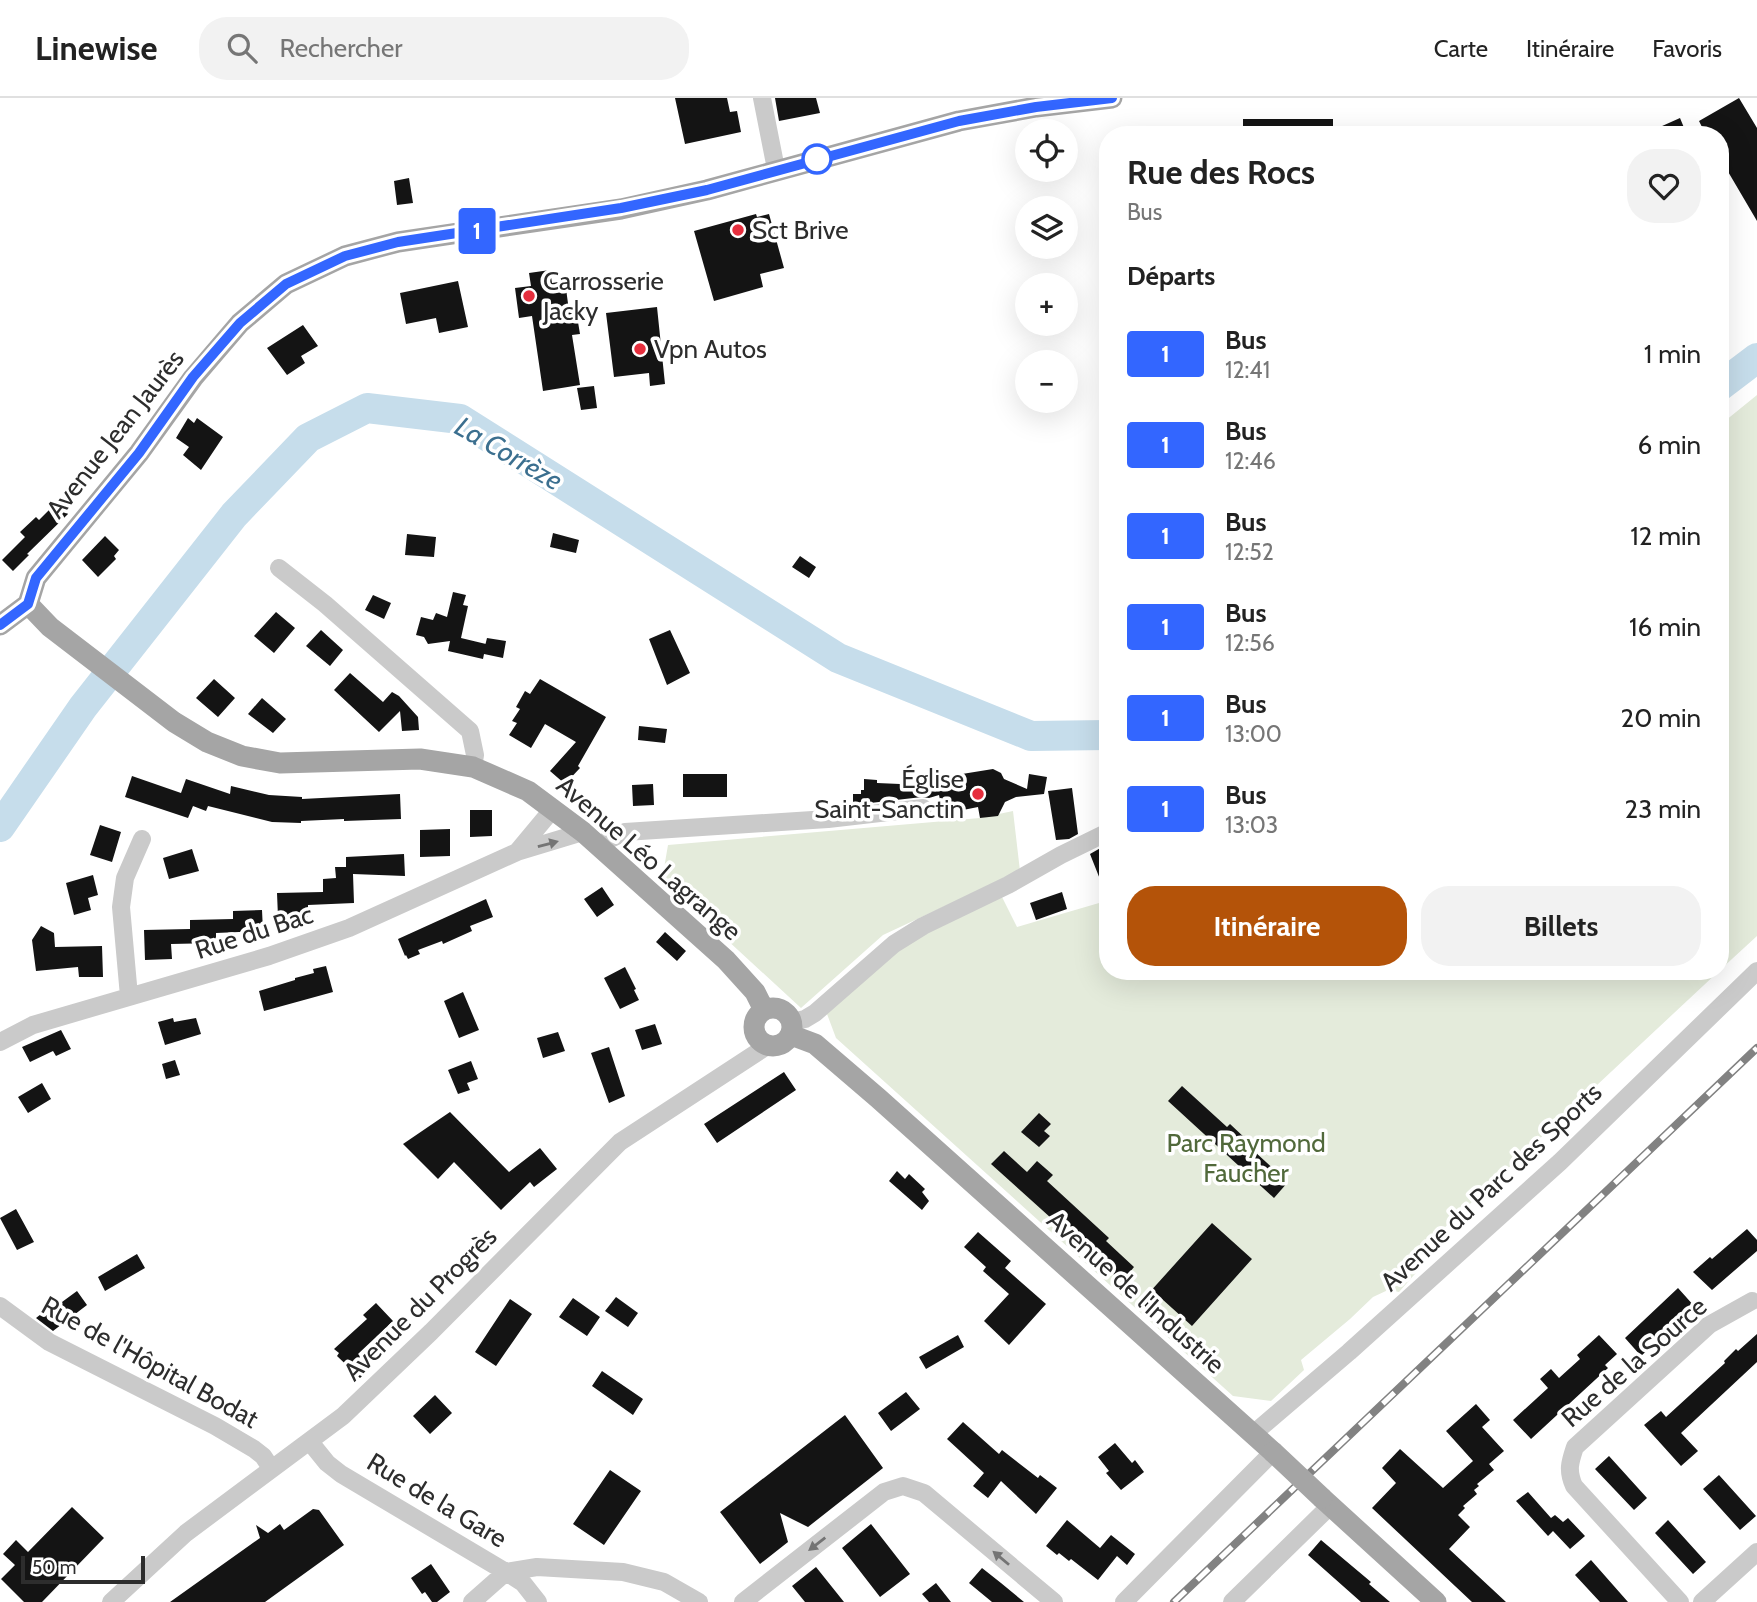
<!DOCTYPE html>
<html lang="fr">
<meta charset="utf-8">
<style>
body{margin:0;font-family:Cabin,sans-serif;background:#f2f2f2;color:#222;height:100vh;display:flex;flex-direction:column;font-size:26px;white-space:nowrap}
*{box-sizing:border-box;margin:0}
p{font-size:23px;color:#767676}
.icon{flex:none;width:38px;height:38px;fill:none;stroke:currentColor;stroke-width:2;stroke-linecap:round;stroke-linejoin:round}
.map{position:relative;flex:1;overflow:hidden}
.panel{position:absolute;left:1099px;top:28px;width:630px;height:854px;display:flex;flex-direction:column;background:#fff;border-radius:28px;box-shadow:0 7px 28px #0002}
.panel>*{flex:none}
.badge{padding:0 14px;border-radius:5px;font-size:24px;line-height:46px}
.controls{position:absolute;left:1015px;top:21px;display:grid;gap:14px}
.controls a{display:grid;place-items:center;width:63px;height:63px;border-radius:50%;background:#fff;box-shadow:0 7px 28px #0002;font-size:35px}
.scale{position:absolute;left:21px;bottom:18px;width:124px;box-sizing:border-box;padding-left:7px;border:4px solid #2d2d2d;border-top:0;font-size:19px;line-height:24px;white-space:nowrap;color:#2d2d2d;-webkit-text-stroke:5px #fff;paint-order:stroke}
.map>.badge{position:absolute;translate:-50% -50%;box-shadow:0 0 0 4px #fff}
h2{padding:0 28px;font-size:26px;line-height:63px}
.round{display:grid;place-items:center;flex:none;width:74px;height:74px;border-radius:28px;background:#f2f2f2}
.overview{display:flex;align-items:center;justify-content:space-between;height:119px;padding:0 28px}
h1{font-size:33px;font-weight:800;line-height:52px}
.action{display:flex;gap:14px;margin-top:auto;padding:14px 28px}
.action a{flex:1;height:80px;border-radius:28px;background:#b45309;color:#fff;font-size:28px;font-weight:800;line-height:80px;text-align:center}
.action a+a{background:#f2f2f2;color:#222}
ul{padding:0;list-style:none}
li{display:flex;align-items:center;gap:21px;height:91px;padding:0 28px}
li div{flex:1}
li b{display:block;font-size:26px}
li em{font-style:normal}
li .badge{min-width:77px;font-weight:700;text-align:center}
header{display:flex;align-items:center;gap:42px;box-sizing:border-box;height:98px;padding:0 35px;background:#fff;border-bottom:2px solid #e0e0e0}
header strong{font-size:33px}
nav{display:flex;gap:38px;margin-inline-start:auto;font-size:24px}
.search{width:490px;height:63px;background:#f2f2f2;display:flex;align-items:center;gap:18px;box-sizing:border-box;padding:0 24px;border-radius:28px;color:#767676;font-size:26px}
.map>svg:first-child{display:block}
.green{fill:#e4ebdb}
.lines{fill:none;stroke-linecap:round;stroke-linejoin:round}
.river{stroke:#c6ddeb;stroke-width:30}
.building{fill:#141414}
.minor{stroke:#cacaca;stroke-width:18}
.major{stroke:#a5a5a5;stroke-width:21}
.rail-casing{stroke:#828282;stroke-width:8}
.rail{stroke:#fff;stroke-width:5;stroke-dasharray:16;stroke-linecap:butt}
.major-bridge{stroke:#a5a5a5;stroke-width:21}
.oneway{fill:#747474}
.line-casing{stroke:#fff;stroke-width:16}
.line{stroke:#36f;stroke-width:10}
.stop-dot{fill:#fff;stroke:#36f;stroke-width:3.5}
.poi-dot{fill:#e62e3d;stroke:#fff;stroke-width:2.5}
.labels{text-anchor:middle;stroke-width:7;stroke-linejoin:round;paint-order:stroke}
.poi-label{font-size:26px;fill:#2d2d2d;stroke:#fff;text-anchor:start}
.street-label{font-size:26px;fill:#2d2d2d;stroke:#fff}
.park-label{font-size:26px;fill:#51693b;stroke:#fff}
.water-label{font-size:28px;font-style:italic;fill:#3b6f8f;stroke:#fff}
</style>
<header>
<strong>Linewise</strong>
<div class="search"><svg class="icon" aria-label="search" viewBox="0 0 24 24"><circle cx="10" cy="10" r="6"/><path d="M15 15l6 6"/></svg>Rechercher</div>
<nav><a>Carte</a><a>Itinéraire</a><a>Favoris</a></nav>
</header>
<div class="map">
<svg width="1757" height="1504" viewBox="0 0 1757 1504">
<rect width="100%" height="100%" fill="#fff"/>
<!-- green -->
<path class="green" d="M1757,297V838L1720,872V327Z
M1013,713L1020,773L883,837L801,910L662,782L668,747L980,720Z
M998,791L1017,829L1099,805L1108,831V873H1719L1413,1159L1422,1168L1399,1194L1388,1192L1373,1199L1350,1221L1301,1262L1304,1272L1271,1303L1233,1298L836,940L824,908L894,846Z"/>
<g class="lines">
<!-- river -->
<path class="river" d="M1720,288L1757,260
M0,729L83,609L234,417L308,340L367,310L460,321L838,560L1031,638L1108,637"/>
</g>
<!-- building -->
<path class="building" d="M675,0H727L730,14L737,13L741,34L685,46Z
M775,0H816L820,15L779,23Z
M1739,0L1757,30V123L1720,60V37H1706L1699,23Z
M1680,20L1687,37H1642Z
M1243,21H1333V37H1243Z
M409,80L413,105L397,107L394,83Z
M756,116L757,119L769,116L784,170L760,176L763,189L714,203L694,133Z
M550,172L552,185L565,183L569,213L576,212L580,236L572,237L580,287L543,293L532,218L519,220L515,190L531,188L529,175Z
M458,183L468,229L439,235L436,220L406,226L400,195Z
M657,209L665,286L650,288L649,275L614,279L606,215Z
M303,227L318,248L301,258L305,265L287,277L267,250Z
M594,288L597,310L581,312L577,290Z
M188,320L194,325L197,320L223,339L201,372L183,357L189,349L176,340Z
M57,404L68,416L27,456L29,457L13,473L2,462L25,439L20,434L36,419L39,422Z
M553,435L579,442L576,455L550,449Z
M407,436L436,439L434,459L405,457Z
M105,438L119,452L114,458L116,461L98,479L82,462Z
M800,458L816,469L809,480L792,469Z
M453,494L466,497L463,507L468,508L461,540L486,546L485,548L487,540L506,543L503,560L484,556L483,561L448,553L450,543L428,546L424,539L416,537L421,519L433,522L436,515L447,519Z
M373,497L391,505L384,521L365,512Z
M276,514L295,530L274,555L254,538Z
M321,532L343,552L330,568L306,548Z
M670,532L690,575L667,587L649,541Z
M350,575L383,604L392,594L399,598L418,619L419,632L402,633L400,613L379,634L334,592Z
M214,581L235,600L218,619L196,600Z
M540,581L606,619L578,668L580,670L565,686L550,673L576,644L545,626L531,650L509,637L517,625L512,623L520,611L516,609L525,593L530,596Z
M262,600L286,621L273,635L248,616Z
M639,628L667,631L665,645L638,642Z
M993,671L1001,675L1004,681L1027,691L1029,676L1047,679L1044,696L1016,699L1005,704L998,718L980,720L978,709L943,716L939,697L929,700L922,699L853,707V696H861V692H864V681L877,682V685L900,686Z
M683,676H727V699H683Z
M132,678L181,695L186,681L230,696L231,688L269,697L302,699V701L400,696L401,721L344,723V721L301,723V725L272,724L208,708L206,713L193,708L188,720L125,699Z
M653,686L654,707L633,708L632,687Z
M1072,690L1078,736L1069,741L1056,742L1048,693Z
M470,712H492V738L470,739Z
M100,727L121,734L112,764L90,757Z
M450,731V758L420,759V732Z
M1104,748L1108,757L1107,799L1090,756Z
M192,751L199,773L169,781L163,760Z
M404,756L405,778L353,776L354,805L308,807V819H278L277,795L323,794V781L336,780L335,769H346V759Z
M93,777L98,797L88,800L91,812L74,817L66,785Z
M602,789L614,807L597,819L584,801Z
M1062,794L1067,811L1036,822L1030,805Z
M486,801L493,819L470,828L472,833L443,846L442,843L418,852L420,856L408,861L406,857L405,858L398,841Z
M262,812L263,833L216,835V845L171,846L172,861L145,862L144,832L190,831V822L233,821V813Z
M41,828L54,835L55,849L102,848L103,879H79L78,869L36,873L32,842Z
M665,834L686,853L677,863L656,844Z
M326,868L333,894L264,913L259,893L295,882V880L314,875L313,871Z
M625,869L636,891L634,892L639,902L620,911L604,880Z
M463,894L479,932L459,940L444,903Z
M173,920L174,924L196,920L201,936L165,947L158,924Z
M655,926L662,946L642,952L635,932Z
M61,932L71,951L56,958L53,953L30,964L22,949Z
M558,934L565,953L543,960L537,940Z
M609,949L625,998L609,1005L591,955Z
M175,962L180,977L166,981L162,966Z
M471,963L478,981L467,985L470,992L458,996L448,972Z
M784,974L796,992L717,1045L704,1026Z
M42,985L51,1001L28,1015L18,999Z
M1182,988L1227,1029L1230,1026L1246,1041L1243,1043L1288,1084L1274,1100L1168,1003Z
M450,1014L509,1074L540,1050L557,1071L534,1089L530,1084L501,1112L454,1064L438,1081L403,1046Z
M1039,1015L1051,1026L1044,1033L1050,1038L1039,1049L1021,1034Z
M1004,1053L1027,1074L1037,1063L1053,1077L1047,1083L1109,1140L1106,1143L1134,1169L1122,1184L991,1066Z
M897,1073L905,1081L909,1076L925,1091L922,1094L929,1103L922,1112L889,1083Z
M16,1111L34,1144L17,1152L0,1120Z
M1212,1125L1252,1161L1192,1228L1162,1201L1149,1215L1139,1206Z
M1747,1131L1757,1142V1153L1712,1192L1693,1174L1710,1159L1712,1161Z
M978,1134L1011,1163L1005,1170L1046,1206L1009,1247L984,1223L1009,1196L983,1173L986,1169L964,1149Z
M137,1156L145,1170L105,1193L98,1179Z
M1678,1190L1695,1209L1641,1258L1625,1240Z
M77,1193L87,1207L53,1233L36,1220L60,1201L62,1204Z
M616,1199L638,1215L628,1229L605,1213Z
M573,1200L600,1219L587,1238L559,1219Z
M510,1201L532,1216L496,1268L475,1254Z
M376,1205L393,1223L358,1256L371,1269L360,1280L337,1258L339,1255L334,1251L367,1221L363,1217Z
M1757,1236V1264L1681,1335L1698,1353L1681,1368L1644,1327L1661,1313L1666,1319L1725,1265L1724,1263L1736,1251L1738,1253Z
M958,1237L964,1249L926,1271L919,1259Z
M1599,1237L1617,1256L1605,1267L1608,1270L1531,1341L1513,1322L1548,1290L1540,1281L1551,1271L1559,1280L1580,1261L1577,1257Z
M602,1273L643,1301L633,1317L592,1288Z
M906,1294L920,1311L891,1333L878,1315Z
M435,1297L452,1315L430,1336L413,1318Z
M1476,1306L1490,1322L1482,1329L1504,1353L1489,1366L1494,1372L1477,1386L1479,1388L1474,1392L1477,1396L1463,1408L1465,1410L1458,1417L1470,1429L1449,1451L1506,1504H1472L1372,1410L1396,1385L1382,1370L1400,1351L1443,1390L1473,1363L1446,1333Z
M845,1317L883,1370L808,1429L780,1415L788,1444L760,1466L720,1414Z
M963,1324L999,1356L1002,1352L1038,1380L1040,1377L1057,1390L1036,1416L1001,1383L988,1400L973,1388L984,1375L947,1341Z
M1115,1345L1132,1365L1135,1362L1144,1374L1121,1392L1106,1375L1109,1373L1098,1359Z
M1609,1358L1647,1400L1634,1412L1595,1371Z
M610,1372L641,1393L604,1447L573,1426Z
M1719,1377L1756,1418L1740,1432L1703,1391Z
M1528,1394L1551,1420L1555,1417L1563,1424L1568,1420L1585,1438L1570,1451L1553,1433L1548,1438L1516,1403Z
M72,1409L104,1440L42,1504H24L1,1481L15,1467L3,1456L16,1442L28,1454Z
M313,1411L319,1412L344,1447L265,1504H170L260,1440L256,1427L268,1435L280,1426L284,1432Z
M1067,1422L1100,1450L1111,1437L1135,1456L1127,1467L1117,1458L1098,1482L1071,1461L1069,1463L1059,1455L1057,1457L1046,1448Z
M1668,1422L1706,1464L1693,1476L1655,1435Z
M871,1426L910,1476L880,1499L842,1450Z
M1321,1442L1371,1484L1369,1486L1390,1504H1361L1308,1457Z
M1591,1462L1628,1504H1600L1575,1477Z
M431,1466L450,1494L437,1504H432L425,1494L422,1496L411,1480Z
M816,1469L844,1504H805L792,1488Z
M982,1470L1001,1485L1024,1504H992L969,1485Z
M936,1485L951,1504H929L922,1496Z"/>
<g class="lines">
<!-- minor -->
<path class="minor" d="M762,0L776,71
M279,470L325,506L470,633L475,657L473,669
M552,712L517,754L583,734
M598,747L625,734L828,721L923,710
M129,898L121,809L125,780L142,741
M792,924L805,921L815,915L894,846L923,828L1008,787L1061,757L1108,734
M0,944L33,927L269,858L349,830L517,754
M0,1208L49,1244L215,1328L254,1351L263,1358L271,1370
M1253,1336L1349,1254L1560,1064L1757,873
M310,1344L327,1365L341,1376L506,1474L523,1485L538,1504
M111,1504L186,1435L343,1318L431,1234L620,1044L767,948
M472,1504L506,1474L537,1469L623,1474L664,1484L699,1504
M743,1504L884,1394L903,1388L924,1395L1054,1504
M1124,1504L1273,1354
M1232,1504L1330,1408
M1680,1504L1574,1388C1567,1372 1570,1364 1575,1349L1709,1227L1752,1203
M1702,1504L1757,1454"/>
<!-- major -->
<path class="major" d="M28,506L50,529L174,624L207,644L242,658L280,665L420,661L473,669L528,693L583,734L726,862L755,894L764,912
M0,527L28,506L36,480L139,355L193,280L240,225L286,186L345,158L398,144L621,111L707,92L959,23L1036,9L1112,0
M754 929a19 19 0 1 1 38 0a19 19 0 1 1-38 0Z
M791,937L815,946L878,1000L1273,1354
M1322,1400L1436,1504"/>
<defs>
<path id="rail" d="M1174,1504L1757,950"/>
</defs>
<!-- rail casing -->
<use href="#rail" class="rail-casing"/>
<!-- rail -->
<use href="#rail" class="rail"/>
<!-- major-bridge -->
<path class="major-bridge" d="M1273,1354L1322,1400"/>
</g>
<!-- one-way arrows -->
<defs><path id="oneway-solid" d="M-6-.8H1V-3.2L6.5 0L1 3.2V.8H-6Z" transform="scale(1.75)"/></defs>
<g class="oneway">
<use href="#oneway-solid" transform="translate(548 746) rotate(-15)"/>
<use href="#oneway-solid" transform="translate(817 1446) rotate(142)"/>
<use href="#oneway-solid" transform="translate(1001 1460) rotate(-140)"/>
</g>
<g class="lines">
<defs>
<path id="line" d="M0,527L28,506L36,480L139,355L193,279L240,225L286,186L345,158L398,144L621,110L707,92L959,23L1036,9L1112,0"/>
</defs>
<!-- line casing -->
<use href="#line" class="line-casing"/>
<!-- line -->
<use href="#line" class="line"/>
</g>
<!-- markers -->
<circle class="stop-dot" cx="817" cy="61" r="14"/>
<g class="poi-dot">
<circle cx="738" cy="132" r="7"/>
<circle cx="529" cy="198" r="7"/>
<circle cx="640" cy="251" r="7"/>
<circle cx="978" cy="696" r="7"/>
</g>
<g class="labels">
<!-- poi labels -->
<g class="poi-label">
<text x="752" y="141">Sct Brive</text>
<text x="543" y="192">Carrosserie<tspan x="543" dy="30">Jacky</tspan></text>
<text x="654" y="260">Vpn Autos</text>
<text x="964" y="690" text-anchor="end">Église<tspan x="964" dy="30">Saint-Sanctin</tspan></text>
</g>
<!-- street labels -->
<g class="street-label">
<text transform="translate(115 336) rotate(-52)" y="9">Avenue Jean Jaurès</text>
<text transform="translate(649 760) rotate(41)" y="9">Avenue Léo Lagrange</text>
<text transform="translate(254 834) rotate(-18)" y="9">Rue du Bac</text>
<text transform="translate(1491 1089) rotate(-43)" y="9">Avenue du Parc des Sports</text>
<text transform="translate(1136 1194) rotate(42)" y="9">Avenue de l'Industrie</text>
<text transform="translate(420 1206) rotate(-45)" y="9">Avenue du Progrès</text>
<text transform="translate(150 1264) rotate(29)" y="9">Rue de l'Hôpital Bodat</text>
<text transform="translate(1634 1264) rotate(-41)" y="9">Rue de la Source</text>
<text transform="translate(437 1402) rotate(31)" y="9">Rue de la Gare</text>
</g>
<!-- park labels -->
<g class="park-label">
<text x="1246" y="1054">Parc Raymond<tspan x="1246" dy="30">Faucher</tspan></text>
</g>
<!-- water labels -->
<g class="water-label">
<text transform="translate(509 355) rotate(30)" y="10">La Corrèze</text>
</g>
</g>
</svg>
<div class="controls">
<a><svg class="icon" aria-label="locate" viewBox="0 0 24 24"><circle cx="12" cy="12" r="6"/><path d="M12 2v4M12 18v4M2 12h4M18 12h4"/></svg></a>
<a><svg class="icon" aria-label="layers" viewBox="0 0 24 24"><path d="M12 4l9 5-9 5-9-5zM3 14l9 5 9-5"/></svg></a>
<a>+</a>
<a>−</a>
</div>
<div class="scale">50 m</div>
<b class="badge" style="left:477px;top:133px;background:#36f;color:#fff">1</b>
<section class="panel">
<div class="overview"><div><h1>Rue des Rocs</h1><p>Bus</p></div><a class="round"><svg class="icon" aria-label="heart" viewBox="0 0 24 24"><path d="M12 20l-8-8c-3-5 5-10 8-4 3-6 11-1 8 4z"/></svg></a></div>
<h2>Départs</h2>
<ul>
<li><span class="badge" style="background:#36f;color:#fff">1</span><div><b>Bus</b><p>12:41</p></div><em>1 min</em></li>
<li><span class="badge" style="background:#36f;color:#fff">1</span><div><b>Bus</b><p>12:46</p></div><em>6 min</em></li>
<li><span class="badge" style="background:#36f;color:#fff">1</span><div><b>Bus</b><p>12:52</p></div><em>12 min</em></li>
<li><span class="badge" style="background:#36f;color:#fff">1</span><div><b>Bus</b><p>12:56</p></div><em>16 min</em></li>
<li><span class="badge" style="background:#36f;color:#fff">1</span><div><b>Bus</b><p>13:00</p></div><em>20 min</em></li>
<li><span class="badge" style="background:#36f;color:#fff">1</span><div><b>Bus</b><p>13:03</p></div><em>23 min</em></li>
</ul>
<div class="action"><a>Itinéraire</a><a>Billets</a></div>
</section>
</div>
